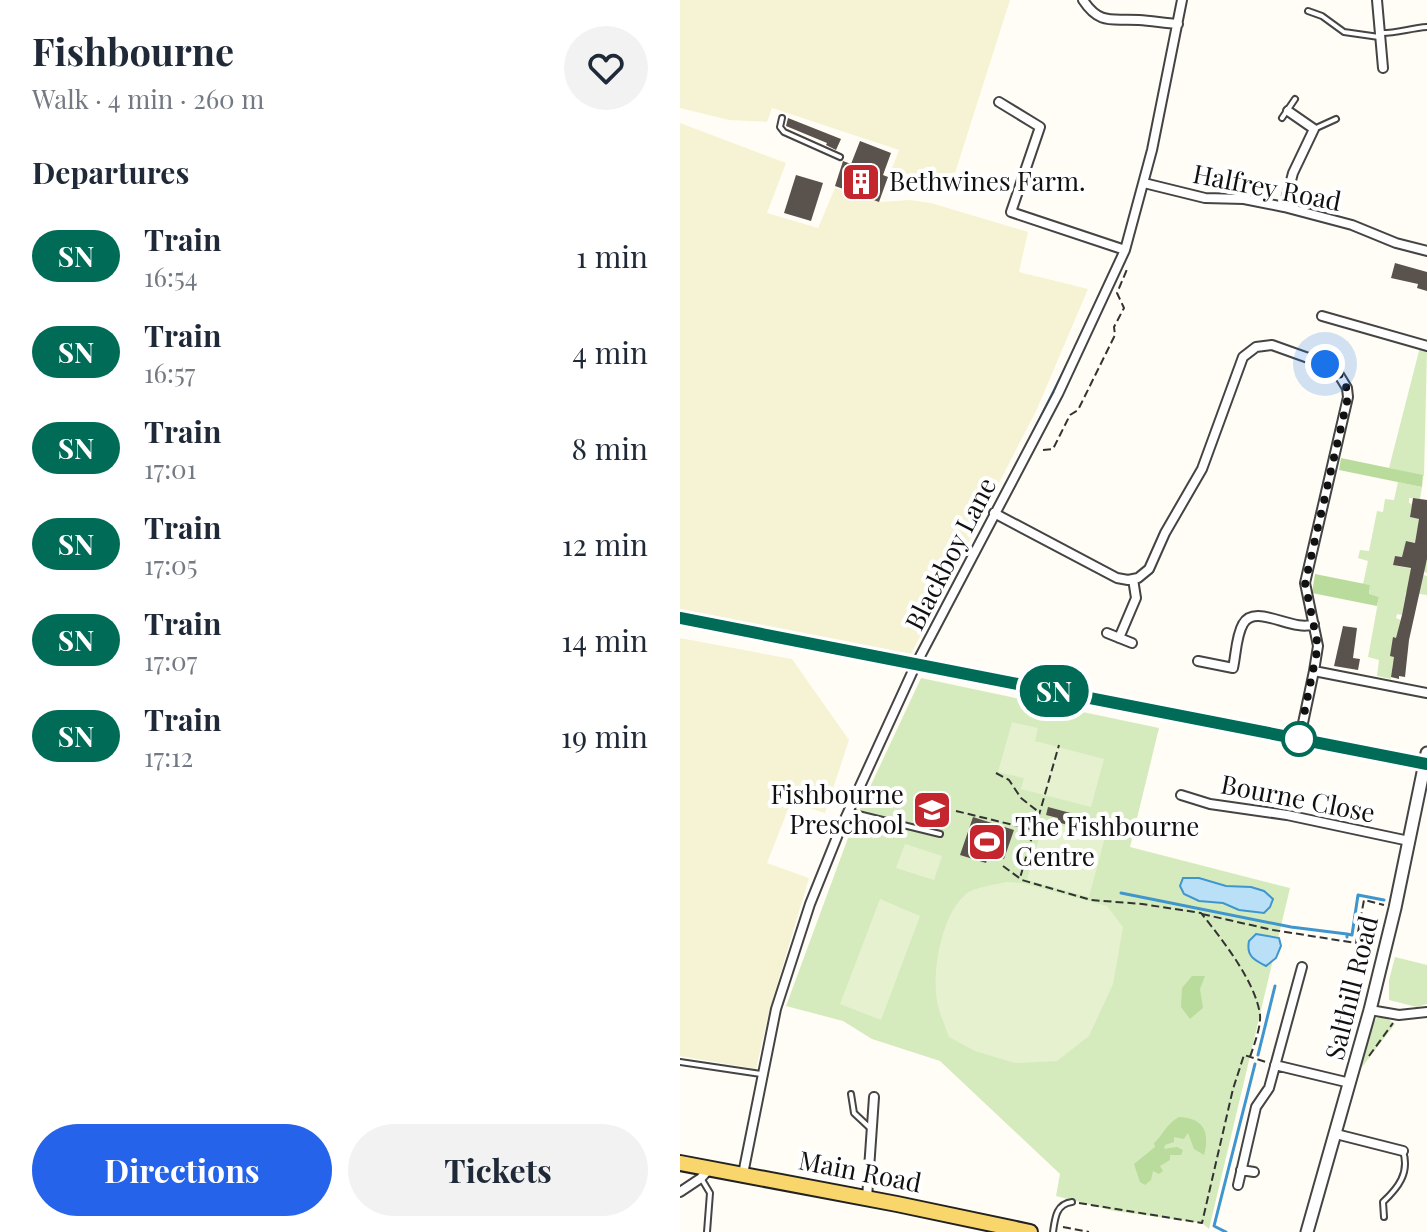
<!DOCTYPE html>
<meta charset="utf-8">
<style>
body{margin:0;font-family:"Playfair Display",serif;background:#f2f2f3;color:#1f2937;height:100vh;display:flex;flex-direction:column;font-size:30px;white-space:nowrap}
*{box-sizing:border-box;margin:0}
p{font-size:26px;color:#747a83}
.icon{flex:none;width:44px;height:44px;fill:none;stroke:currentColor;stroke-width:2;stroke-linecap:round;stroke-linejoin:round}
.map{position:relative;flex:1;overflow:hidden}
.sheet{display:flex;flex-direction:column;background:#fff;width:680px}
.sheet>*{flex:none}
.badge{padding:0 16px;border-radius:26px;font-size:28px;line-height:52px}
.you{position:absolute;width:40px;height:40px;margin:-20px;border:6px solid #fff;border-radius:50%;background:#1a73e8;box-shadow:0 0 0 12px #1a73e833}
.map>.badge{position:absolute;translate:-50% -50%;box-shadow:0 0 0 4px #fff}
h2{padding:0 32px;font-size:30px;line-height:72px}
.round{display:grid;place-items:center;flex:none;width:84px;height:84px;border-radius:42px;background:#f2f2f3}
.head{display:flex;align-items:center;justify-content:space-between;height:136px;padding:0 32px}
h1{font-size:38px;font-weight:700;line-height:60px}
.button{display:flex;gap:16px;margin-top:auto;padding:16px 32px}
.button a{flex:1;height:92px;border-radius:48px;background:#2563eb;color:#fff;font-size:32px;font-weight:700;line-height:92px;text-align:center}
.button a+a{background:#f2f2f3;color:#1f2937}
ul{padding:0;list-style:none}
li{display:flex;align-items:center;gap:24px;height:96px;padding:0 32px}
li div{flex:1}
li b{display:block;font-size:30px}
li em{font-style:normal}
li .badge{min-width:88px;font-weight:700;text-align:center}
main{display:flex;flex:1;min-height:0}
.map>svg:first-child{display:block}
.farmland{fill:#f6f3d4}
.green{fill:#d5ebbd}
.forest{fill:#b9dc9c}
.pitch{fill:#e6f2cf}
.water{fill:#b9e0f7;stroke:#3f96cf;stroke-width:2}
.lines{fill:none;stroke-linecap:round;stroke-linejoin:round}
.stream{stroke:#3f96cf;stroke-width:3}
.building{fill:#5a524d}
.service-casing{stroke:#444;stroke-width:8}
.minor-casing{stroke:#444;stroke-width:12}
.tertiary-casing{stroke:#444;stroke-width:15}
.primary-casing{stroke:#222;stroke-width:18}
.path{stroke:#333;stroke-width:2;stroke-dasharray:8 4;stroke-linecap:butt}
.service{stroke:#fff;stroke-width:4}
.minor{stroke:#fff;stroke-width:8}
.tertiary{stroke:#fff;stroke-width:11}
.primary{stroke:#f9d66b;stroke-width:14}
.rail-casing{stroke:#c4262e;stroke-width:6}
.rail{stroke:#fff;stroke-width:3;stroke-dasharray:9;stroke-linecap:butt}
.line-casing{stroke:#fff;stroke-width:18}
.line{stroke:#006b56;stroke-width:12}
.walk{stroke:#111;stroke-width:8;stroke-dasharray:0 14.4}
.stop-dot{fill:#fff;stroke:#006b56;stroke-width:4}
.labels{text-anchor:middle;stroke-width:8;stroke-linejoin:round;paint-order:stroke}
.poi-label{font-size:26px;fill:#111;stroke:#fff;text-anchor:start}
.street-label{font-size:26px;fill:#111;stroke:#fff}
</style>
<main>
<section class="sheet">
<div class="head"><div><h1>Fishbourne</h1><p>Walk · 4 min · 260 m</p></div><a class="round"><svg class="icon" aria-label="heart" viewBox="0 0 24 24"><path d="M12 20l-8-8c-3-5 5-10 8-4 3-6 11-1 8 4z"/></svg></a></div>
<h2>Departures</h2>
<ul>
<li><span class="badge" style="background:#006b56;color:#fff">SN</span><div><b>Train</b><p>16:54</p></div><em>1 min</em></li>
<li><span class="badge" style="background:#006b56;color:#fff">SN</span><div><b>Train</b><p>16:57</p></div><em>4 min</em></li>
<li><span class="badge" style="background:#006b56;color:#fff">SN</span><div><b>Train</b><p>17:01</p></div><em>8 min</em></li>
<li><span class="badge" style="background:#006b56;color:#fff">SN</span><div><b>Train</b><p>17:05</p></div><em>12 min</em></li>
<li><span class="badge" style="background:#006b56;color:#fff">SN</span><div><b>Train</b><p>17:07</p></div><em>14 min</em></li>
<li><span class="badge" style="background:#006b56;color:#fff">SN</span><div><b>Train</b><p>17:12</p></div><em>19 min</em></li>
</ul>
<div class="button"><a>Directions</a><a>Tickets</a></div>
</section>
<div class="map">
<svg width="747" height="1232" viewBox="0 0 747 1232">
<rect width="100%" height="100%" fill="#fffdf5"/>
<!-- farmland -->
<path class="farmland" d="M0,0H330L269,192L212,168L219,150L92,108L87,122L49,120L0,108Z
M0,123L106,163L87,213L138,228L155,188L200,202L230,200L251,203L348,232L339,272L408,289L357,409L231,654L0,609Z
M0,638L112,659L169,740L145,813L111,802L87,863L129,878L89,1012L76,1069L0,1056Z"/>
<!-- green -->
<path class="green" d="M740,347L747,349L744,476L709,468Z
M718,482L742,487L740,499L729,498V503L732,504L730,517L747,521V545L726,541L724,557L715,556L713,565L743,571L747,560V573L744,572L743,575L747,576V595L726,592L722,615L717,614L716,618L721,620L717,638H714L718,658L713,663L711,679L697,676L699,660L688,657L699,597L689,595L690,585L683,584L688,561L678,558L680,550L689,551L697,511L703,512L705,499L714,500Z
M241,678L479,728L450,847L610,888L529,1229L522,1223L434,1211L376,1196L380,1174L260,1061L192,1039L163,1021L106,1006L175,819Z
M715,957L747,965V1004L737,1007L709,1000V980Z
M705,1017L715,1024L679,1071L692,1024L697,1018Z"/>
<!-- forest -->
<path class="forest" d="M661,458L743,475L742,487L659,470Z
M635,574L690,585L689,594L699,597L697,606L632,593Z
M512,976H525L520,989L523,1008L510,1019L501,1007L502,988Z
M499,1117C524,1118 530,1132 524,1155L514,1149L508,1133L504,1139L494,1137V1142L485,1145L484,1149L497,1147L503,1150L501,1155H490V1160L480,1166L483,1171L479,1174L473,1171L471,1180L465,1185L460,1182L454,1164L475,1147L474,1143C483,1135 486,1124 499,1117Z"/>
<!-- pitch -->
<path class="pitch" d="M332,722L358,728L355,741L424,759L411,807L341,789L344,778L318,772Z
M364,821L425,837L409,897L347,880Z
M225,844L262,856L254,880L216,868Z
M326,882L342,883L427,906L443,927L433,984L409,1036L377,1061L335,1063L295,1051L269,1037C265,1025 259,1013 257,1001C252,972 261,916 285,895C293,887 315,885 326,882Z
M200,899L240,916L201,1020L160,1004Z"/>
<!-- water -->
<path class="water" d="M503,878H519L546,886L571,887L584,891L593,899L590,907L584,913L559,910L543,903L519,901L504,894L500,886Z
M576,934L599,938L601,946L596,958L586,966C574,960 566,956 569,941Z"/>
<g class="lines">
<!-- stream -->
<path class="stream" d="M342,455L389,361
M441,893L611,927L667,934V937
M667,934L672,935L678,895L704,900
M578,1055L595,986
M546,1232L534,1226L575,1064"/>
</g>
<!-- building -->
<path class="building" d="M108,118L161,139L156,150L146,145L147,143L106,126Z
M180,141L211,153L203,175L208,177L199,202L155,186L163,161L171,164Z
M116,175L143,183L131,221L104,213Z
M715,263L747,272V291L737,288L738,284L711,278Z
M733,498L747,500V559L729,640L725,677L719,676V679L711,677L714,657L710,656L713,637L716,638L722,615L731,568L713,565L715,556L722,557L726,541L735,543L739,519L730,517Z
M663,626L677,628L673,658L680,659L678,670L654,666Z
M249,798L260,800L255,822L245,820Z
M368,807L398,815L395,827L377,822L378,818L366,815Z
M293,817L334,830L324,859L309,854L306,863L280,855Z"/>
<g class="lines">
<defs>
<path id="service" d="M628,11L642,16L664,32L699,37
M699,33C715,34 730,28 747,27
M102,118L100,127L104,132L160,157
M602,118L615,99
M634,129L656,119
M170,812L260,834
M0,1062L81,1074
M171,1094L174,1113L190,1128
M21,1178L30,1193L27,1232
M704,1217L703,1202C718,1188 730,1173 723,1151
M373,1232C375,1218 376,1204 392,1202"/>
<path id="minor" d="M403,0C420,26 433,18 459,20C472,21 485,23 498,24
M697,0L703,68
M319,102L360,127L331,212L445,250
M464,183L525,198L564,199L604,207L672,225L716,243L747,251
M604,207L613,173L634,129L608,111
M642,316L747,346
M314,513L437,578L448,580L458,578L469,569L485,533L522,469L563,357L576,347L592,345L645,364L656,370L667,388L668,397L625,583L638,646L634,671L747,693
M427,633L452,643
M439,638L456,598L453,579
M518,661L553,668C556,655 556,636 563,624C575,602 613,633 634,624
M623,723L634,671
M501,795L530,804L607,815L729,841
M690,1010L719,1015L747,1012
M595,1065L670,1083
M656,1134L723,1151
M561,1170L574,1172
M63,1174L96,1009L130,904L159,832L236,664L378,394L445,250L472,150L502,0
M558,1185L576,1107L589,1088L622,967
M0,1192L21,1178L30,1168
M187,1198L194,1097"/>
<path id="tertiary" d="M627,1232L690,1010L715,908L747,753"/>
<path id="primary" d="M0,1163L217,1204L350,1232"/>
</defs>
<!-- service casing -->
<use href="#service" class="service-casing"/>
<!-- minor casing -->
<use href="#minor" class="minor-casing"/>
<!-- tertiary casing -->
<use href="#tertiary" class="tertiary-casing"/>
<!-- primary casing -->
<use href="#primary" class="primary-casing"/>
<!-- path -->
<path class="path" d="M363,450L373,449L390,415L398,410L435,335L434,327L444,308L437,293L448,267
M316,773L329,780L341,798L360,813
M276,811L354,830L340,878
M355,829L379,745
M323,866L342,880L411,900L462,904L521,913C541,938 576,982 580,1015C581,1027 574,1045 570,1057
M522,914L593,930L676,943L684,900L704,905
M689,1056L713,1023
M399,1203L522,1223L553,1089L564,1055L586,1062
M383,1227L409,1232"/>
<!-- service -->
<use href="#service" class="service"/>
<!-- minor -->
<use href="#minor" class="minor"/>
<!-- tertiary -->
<use href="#tertiary" class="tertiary"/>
<!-- primary -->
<use href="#primary" class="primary"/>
<defs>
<path id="rail" d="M0,623L747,769"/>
</defs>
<!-- rail casing -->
<use href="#rail" class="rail-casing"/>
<!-- rail -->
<use href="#rail" class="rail"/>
</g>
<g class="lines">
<defs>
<path id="line" d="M0,618L747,764"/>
</defs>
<!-- line casing -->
<use href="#line" class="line-casing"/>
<!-- line -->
<use href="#line" class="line"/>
<!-- walk -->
<path class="walk" d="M619,739L638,646L625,583L668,397C667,383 659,369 645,364"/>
</g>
<!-- icons -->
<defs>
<symbol id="building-square" viewBox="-11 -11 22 22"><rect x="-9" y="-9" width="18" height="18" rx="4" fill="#c4262e" stroke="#fff"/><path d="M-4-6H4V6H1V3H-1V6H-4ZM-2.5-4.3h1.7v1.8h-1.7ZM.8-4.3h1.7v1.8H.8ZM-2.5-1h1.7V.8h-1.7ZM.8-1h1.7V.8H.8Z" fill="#fff"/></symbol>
<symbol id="school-square" viewBox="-11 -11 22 22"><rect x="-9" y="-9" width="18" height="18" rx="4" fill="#c4262e" stroke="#fff"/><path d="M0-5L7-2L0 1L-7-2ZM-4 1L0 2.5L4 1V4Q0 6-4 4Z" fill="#fff"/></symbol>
<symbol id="stadium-square" viewBox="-11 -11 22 22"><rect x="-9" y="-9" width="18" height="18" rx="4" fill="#c4262e" stroke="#fff"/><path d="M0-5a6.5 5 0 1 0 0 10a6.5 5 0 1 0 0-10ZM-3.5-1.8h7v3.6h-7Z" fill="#fff"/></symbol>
</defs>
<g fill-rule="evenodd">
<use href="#building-square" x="159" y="160" width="44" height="44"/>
<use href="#school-square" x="230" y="788" width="44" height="44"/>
<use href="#stadium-square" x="285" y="820" width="44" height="44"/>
</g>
<!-- markers -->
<circle class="stop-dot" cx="619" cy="739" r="16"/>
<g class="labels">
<!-- poi labels -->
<g class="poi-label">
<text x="209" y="191">Bethwines Farm.</text>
<text x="224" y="804" text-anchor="end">Fishbourne<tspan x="224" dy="30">Preschool</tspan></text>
<text x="335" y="836">The Fishbourne<tspan x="335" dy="30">Centre</tspan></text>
</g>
<!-- street labels -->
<g class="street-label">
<text transform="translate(587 188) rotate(11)" y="9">Halfrey Road</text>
<text transform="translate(271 554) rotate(-63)" y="9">Blackboy Lane</text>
<text transform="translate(618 799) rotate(11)" y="9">Bourne Close</text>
<text transform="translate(672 988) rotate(-76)" y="9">Salthill Road</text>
<text transform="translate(180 1172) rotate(11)" y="9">Main Road</text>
</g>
</g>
</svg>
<div class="you" style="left:645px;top:364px"></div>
<b class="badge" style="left:374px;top:691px;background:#006b56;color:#fff">SN</b>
</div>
</main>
